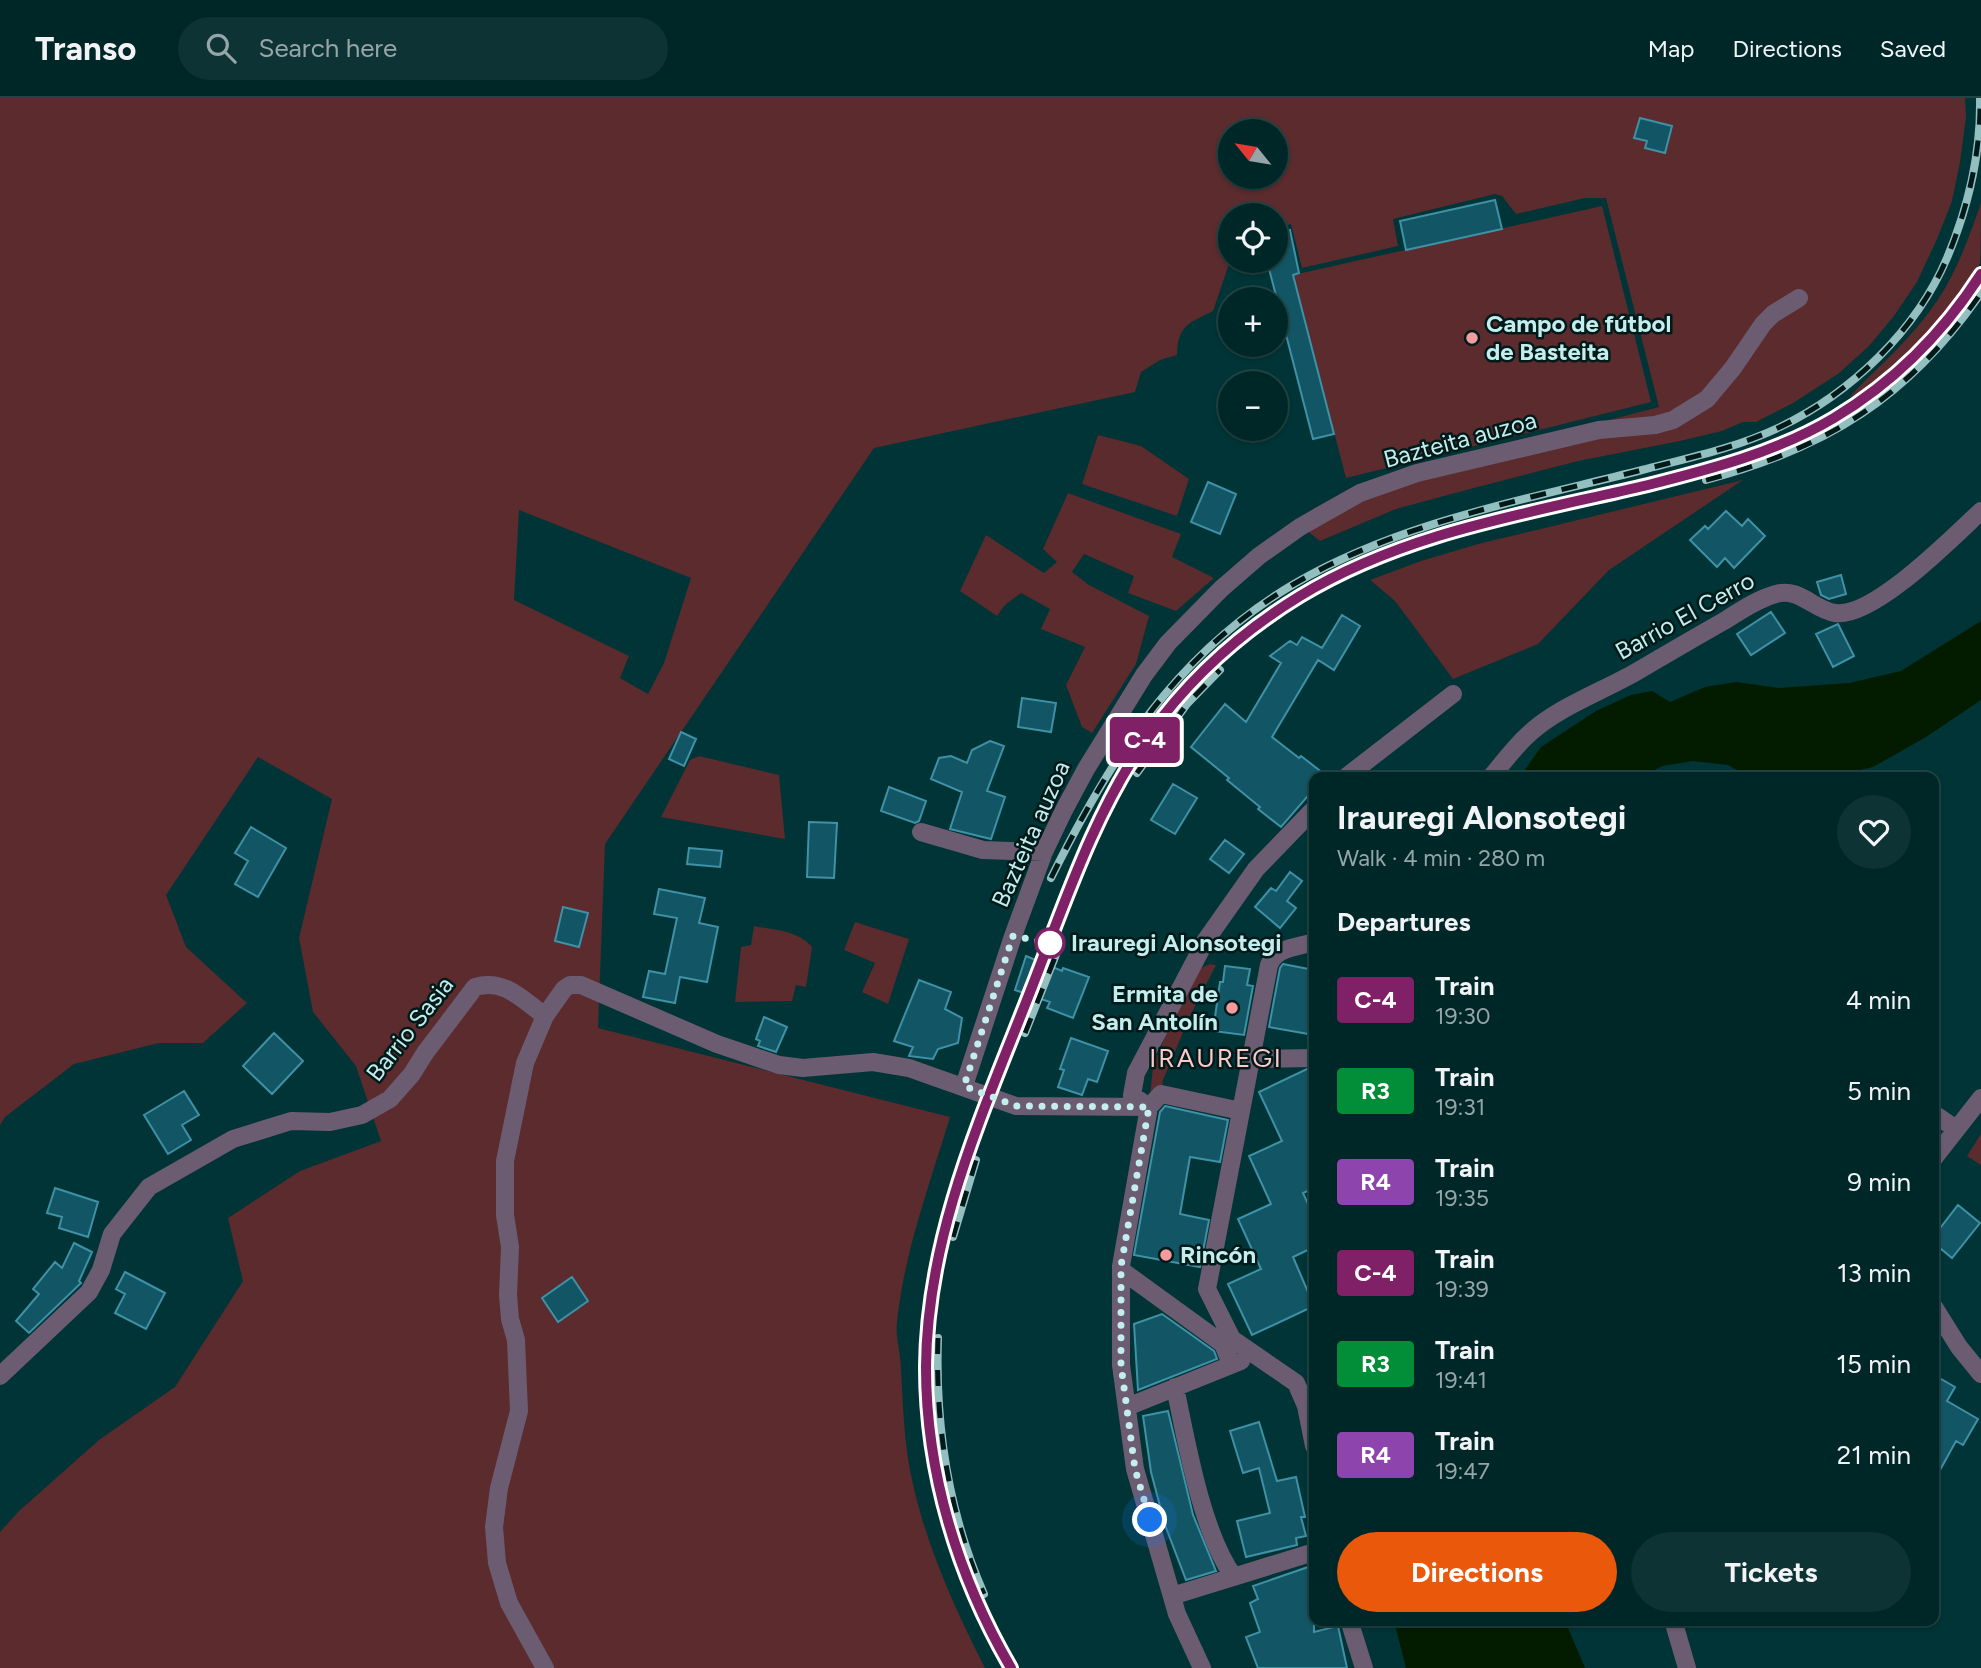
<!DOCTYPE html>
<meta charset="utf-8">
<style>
body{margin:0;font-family:Figtree,sans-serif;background:#0e3334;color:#f1f3f6;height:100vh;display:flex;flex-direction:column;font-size:26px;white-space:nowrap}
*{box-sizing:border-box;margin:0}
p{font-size:23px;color:#95a5a8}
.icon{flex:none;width:38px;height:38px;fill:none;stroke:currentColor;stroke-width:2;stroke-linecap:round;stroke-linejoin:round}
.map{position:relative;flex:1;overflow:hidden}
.panel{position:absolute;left:1309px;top:674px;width:630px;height:854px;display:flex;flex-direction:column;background:#002728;border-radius:14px;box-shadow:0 2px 5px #0004,0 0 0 2px #224445}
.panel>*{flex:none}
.badge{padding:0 14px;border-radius:5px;font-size:24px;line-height:46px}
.needle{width:46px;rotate:300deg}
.buttons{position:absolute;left:1218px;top:21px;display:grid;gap:14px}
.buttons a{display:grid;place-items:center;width:70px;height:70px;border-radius:50%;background:#002728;box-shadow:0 2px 5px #0004,0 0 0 2px #224445;font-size:35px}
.you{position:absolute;width:35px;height:35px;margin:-18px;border:5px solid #fff;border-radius:50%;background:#1a73e8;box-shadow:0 0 0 10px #1a73e833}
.map>.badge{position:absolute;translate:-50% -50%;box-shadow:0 0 0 4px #fff}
h2{padding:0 28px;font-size:26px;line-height:63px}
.round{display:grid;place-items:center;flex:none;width:74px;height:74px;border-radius:37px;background:#0e3334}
.overview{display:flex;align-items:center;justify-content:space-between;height:119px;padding:0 28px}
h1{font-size:33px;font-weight:700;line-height:52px}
.button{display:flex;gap:14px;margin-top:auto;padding:14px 28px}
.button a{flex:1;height:80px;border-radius:42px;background:#ea580c;color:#fff;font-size:28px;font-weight:700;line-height:80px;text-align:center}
.button a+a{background:#0e3334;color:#f1f3f6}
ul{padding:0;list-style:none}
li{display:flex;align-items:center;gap:21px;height:91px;padding:0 28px}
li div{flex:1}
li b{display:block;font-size:26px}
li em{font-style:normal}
li .badge{min-width:77px;font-weight:700;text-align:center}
header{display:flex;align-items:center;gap:42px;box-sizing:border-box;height:98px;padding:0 35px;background:#002728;border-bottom:2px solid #224445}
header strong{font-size:33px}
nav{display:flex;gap:38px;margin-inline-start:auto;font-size:24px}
.search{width:490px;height:63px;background:#0e3334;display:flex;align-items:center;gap:18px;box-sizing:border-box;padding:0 24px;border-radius:38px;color:#95a5a8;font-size:26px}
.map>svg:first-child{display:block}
.green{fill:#5b2b2d;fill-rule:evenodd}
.water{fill:#031c00}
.building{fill:#125564;stroke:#3f91a6;stroke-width:2}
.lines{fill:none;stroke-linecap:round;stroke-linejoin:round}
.street{stroke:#6c5c72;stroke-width:18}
.rail-casing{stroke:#94bfc1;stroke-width:8}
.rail{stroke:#001a1a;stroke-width:5;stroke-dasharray:16;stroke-linecap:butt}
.line-casing{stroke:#fff;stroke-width:16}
.line{stroke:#802168;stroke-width:10}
.walk{stroke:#c4edee;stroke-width:7;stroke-dasharray:0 12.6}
.poi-dot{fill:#f59b9d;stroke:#001a1a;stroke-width:2.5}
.stop-dot{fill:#fff;stroke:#802168;stroke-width:3.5}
.labels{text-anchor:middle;stroke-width:5;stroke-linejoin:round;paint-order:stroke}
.poi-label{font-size:24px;font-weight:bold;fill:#c4edee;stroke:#001a1a;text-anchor:start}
.street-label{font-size:24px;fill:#c4edee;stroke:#001a1a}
.stop-label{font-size:24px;font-weight:bold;fill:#c4edee;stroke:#001a1a;text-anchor:start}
.neighbourhood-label{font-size:26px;letter-spacing:2px;fill:#fdc9c9;stroke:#001a1a}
</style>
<header>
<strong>Transo</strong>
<div class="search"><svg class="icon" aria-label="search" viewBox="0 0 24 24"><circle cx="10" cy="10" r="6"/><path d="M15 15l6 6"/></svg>Search here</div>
<nav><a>Map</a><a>Directions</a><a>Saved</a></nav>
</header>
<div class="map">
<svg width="1981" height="1570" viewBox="0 0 1981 1570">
<rect width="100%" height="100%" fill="#003436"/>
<!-- green -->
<path class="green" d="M0,0H1965L1966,19L1960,64L1952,103L1937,141L1917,184L1894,218L1869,248L1838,276L1793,305L1756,324H1743L1722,333L1680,343L1578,363L1470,391L1396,411L1320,443L1306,432L1313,411L1353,389L1659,309L1606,100H1585L1516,116L1502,98L1495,96L1393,121L1398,148L1302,170L1291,126L1276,130V117H1230V163L1213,213C1189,225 1178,227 1177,257L1160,262L1141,274L1135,294L874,350L605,746L598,930L950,1019C930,1086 904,1154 897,1224C895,1239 901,1256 901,1272C903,1307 904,1343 911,1377C925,1445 954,1509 985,1570H0V1434L19,1413L99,1342L175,1289L243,1183L228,1120L300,1073L381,1043L356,968L313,914L299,840L332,701L258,659L166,797L186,849L247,905L203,945H159L74,966L5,1019L0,1027ZM1230,33H1276V79H1230ZM519,412L691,480L664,565L648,596L620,580L629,558L514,502Z
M1981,105C1981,118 1981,154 1980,165C1978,172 1970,181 1966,188C1937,231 1898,279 1849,299C1879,268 1913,239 1937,203C1957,173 1969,139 1981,105Z
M1602,108L1651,304L1346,380L1293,177Z
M1098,337L1141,348L1189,381L1177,418L1082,386Z
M1743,382L1609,472L1538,546L1453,581L1395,503L1370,482L1421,463L1478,446Z
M1068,395L1181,436L1172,459L1214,480L1176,513L1128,495L1134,478L1084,456L1072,474L1089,487L1149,518L1136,566L1092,635L1082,629L1066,587L1085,549L1041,531L1050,511L1021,495L1005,507L997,518L960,493L986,437L1044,475L1057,464L1043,451Z
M699,658L779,677L785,741L661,719L690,662Z
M855,824L909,841L888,906L862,894L875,865L844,852Z
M754,828C774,832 798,832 812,849L806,889L796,887L792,903L735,904L741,849L751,847Z
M1210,866L1216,867L1190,918L1163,982L1161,996L1149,1009L1153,968L1173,920L1199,871Z
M1981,1036V1067L1967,1058Z"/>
<!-- water -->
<path class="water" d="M1981,523V602L1926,639L1873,669L1831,679H1750L1728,667L1693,663L1662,668L1642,679H1520L1541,649L1596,613L1631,597L1652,593L1670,604L1705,589L1736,584L1779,590L1849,585L1901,573Z
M1394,1523H1565L1585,1570H1406Z"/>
<!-- building -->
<path class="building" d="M1640,20L1672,28L1665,55L1645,50L1647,43L1634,40Z
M1495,102L1502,131L1406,152L1400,123Z
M1290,132L1299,175L1293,177L1334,336L1313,341L1267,163H1276V136Z
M1208,384L1236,396L1220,436L1191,424Z
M1726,413L1742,428L1748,421L1765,438L1734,470L1725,460L1717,469L1690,442L1705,428L1708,431Z
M1841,477L1846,496L1829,501L1821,497L1817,484Z
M1771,514L1785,535L1751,557L1737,536Z
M1342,517L1360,528L1334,572L1318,562L1272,639L1299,660L1301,658L1328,679H1314V691L1281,729L1258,711L1260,709L1227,682L1229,680L1191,649L1225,606L1246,624L1281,565L1270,558L1290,543L1297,547L1302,539L1322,550Z
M1838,526L1854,558L1833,569L1816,536Z
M1022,600L1056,605L1051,634L1018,629Z
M681,634L696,641L684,668L669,661Z
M990,643L1004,648L987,693L1005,699L991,741L950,731L962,694L931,681L939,660L951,658L967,665L972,652Z
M1173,686L1197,700L1175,736L1151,722Z
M889,689L926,703L919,723L915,725L881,713Z
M809,724L837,725L834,780L807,779Z
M251,729L286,750L258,799L235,786L248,763L235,755Z
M1225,742L1244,756L1229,775L1210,761Z
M689,750L722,753L720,769L687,766Z
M1290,774L1302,783L1287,803L1296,810L1280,830L1255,809L1271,790L1276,793Z
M659,791L705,800L699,825L718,829L707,884L680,879L675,905L643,899L649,873L665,876L677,820L654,816Z
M563,809L588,815L579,849L555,843Z
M1026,858L1062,873L1063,870L1089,879L1073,920L1047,910L1050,904L1015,892Z
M1283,866L1314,872V937L1269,929L1280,870Z
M1225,868L1250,871L1247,887L1253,888L1244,937L1213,933L1220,884H1223Z
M919,882L951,894L945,911L962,920L958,945L938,951L933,961L909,958L913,949L894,943Z
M764,919L787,929L776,954L758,948L760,943L756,941Z
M274,935L303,963L272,996L243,968Z
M1071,940L1108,953L1097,984L1088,981L1082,997L1058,989L1064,972L1060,971Z
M1307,971H1314V1090L1303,1095L1314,1119V1149L1293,1159L1314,1208L1252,1237L1228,1186L1261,1171L1238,1121L1271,1106L1249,1058L1282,1043L1259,994Z
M184,993L199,1017L182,1027L191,1042L168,1056L144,1017Z
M1165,1008L1228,1022L1220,1064L1190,1059L1180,1116L1209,1122L1200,1169L1134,1157L1160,1014Z
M55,1090L98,1104L88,1139L59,1130L62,1119L47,1115Z
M1958,1107L1980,1125L1952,1160L1934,1145V1138Z
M74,1145L92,1154L79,1183L81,1185L29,1235L16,1223L39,1196L33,1191L55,1164L62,1170Z
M125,1174L165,1195L146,1231L115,1215L125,1196L116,1191Z
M572,1179L588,1203L558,1224L542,1200Z
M1162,1216L1214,1253L1217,1261L1138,1292L1134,1226Z
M1934,1277L1955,1289L1947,1303L1978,1321L1963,1347L1956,1343L1934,1383Z
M1168,1313L1193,1417L1216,1473L1186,1482L1165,1427L1151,1374L1143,1318Z
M1259,1324L1277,1383L1296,1379L1305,1419H1301L1306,1438L1296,1440L1297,1447L1246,1459L1237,1423L1270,1415L1259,1370L1243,1375L1230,1333Z
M1314,1467V1487L1310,1489L1314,1504V1534L1338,1528L1347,1570H1258L1246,1539L1260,1534L1250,1505L1258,1501L1253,1488Z"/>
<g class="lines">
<!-- street -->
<path class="street" d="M1346,679L1453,596
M1491,679C1503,665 1515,648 1530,635C1558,609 1603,593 1636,574C1665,557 1694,540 1724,523C1740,513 1758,501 1776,496C1799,489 1814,512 1835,515C1873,521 1954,438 1981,413
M921,734L983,752L1044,754
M1314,844C1298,849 1276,849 1269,867L1207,1191L1232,1241L1296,1285L1306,1308L1314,1348
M1250,961L1314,960
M964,988L1013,838L1044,754L1064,712L1086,671L1144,577L1168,545L1221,491L1259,458L1300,429L1360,395L1417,375L1599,332L1655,327L1673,322L1707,301L1733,270L1763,226L1773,216L1799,200
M1149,1009L1121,1168V1267L1135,1371L1177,1516L1202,1570
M1149,1009L1132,997L1136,975L1206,842L1256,771L1314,711
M1149,1009L1161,996L1241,1013
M1934,1016L1956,1031
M1934,1060L1981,1000
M1121,1172L1223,1246L1231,1266
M1934,1209L1959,1249L1981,1276
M0,1278L89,1194L101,1172L112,1136L149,1089L233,1041L291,1023L330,1024L362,1017L390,1001L412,976L425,955L475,889C504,880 523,902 545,918
M1175,1289C1186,1342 1202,1436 1234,1479
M1127,1309L1241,1263
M1172,1498L1314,1454
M1349,1522L1364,1570
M1673,1522L1687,1570
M545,1570L509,1505L497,1465L494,1429L499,1390L519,1313L516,1242L510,1221L508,1197L510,1149L505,1117V1063L525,965L545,918L564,891L570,887H581L717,946L779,967L803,970L873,964L909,970L1016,1008L1149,1009"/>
<defs>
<path id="rail" d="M1706,382C1827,350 1909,299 1981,195
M1137,675L1187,606L1220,572
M1051,780C1110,661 1176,555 1294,486C1400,424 1524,402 1642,372C1688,360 1736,350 1780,329C1851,295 1916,233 1947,160C1968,110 1981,54 1980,0
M1025,935L1061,844
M953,1139L976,1062
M938,1240C935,1327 949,1416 984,1496
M1011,1570C958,1479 925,1375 926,1269C928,1131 987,1006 1036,880C1068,798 1097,711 1148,638C1188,582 1241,534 1300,498C1405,434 1530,415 1648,387C1711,371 1777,354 1834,320C1894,284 1943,235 1981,176"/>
</defs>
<!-- rail casing -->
<use href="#rail" class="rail-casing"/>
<!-- rail -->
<use href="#rail" class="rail"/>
</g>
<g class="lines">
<defs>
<path id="line" d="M1011,1570C958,1479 926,1375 926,1269C927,1134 984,1013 1032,889C1065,804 1095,713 1148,638C1188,582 1241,534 1300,498C1405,434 1530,415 1648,387C1711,371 1777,354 1834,320C1894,284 1943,235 1981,176"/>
</defs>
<!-- line casing -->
<use href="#line" class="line-casing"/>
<!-- line -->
<use href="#line" class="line"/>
<!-- walk -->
<path class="walk" d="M1050,845L1013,838L964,988L1016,1008L1149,1009L1121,1168V1267L1135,1371L1150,1422"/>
</g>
<!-- markers -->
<g class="poi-dot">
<circle cx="1472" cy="240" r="7"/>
<circle cx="1232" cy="910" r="7"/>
<circle cx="1166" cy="1157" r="7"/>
</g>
<circle class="stop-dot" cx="1050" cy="845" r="14"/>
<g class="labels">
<!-- poi labels -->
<g class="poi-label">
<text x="1486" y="234">Campo de fútbol<tspan x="1486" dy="28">de Basteita</tspan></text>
<text x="1218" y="904" text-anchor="end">Ermita de<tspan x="1218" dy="28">San Antolín</tspan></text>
<text x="1180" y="1165">Rincón</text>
</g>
<!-- street labels -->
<g class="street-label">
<text transform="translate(1460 342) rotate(-15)" y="8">Bazteita auzoa</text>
<text transform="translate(1685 518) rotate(-29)" y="8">Barrio El Cerro</text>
<text transform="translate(1031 736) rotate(-66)" y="8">Bazteita auzoa</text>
<text transform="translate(410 931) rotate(-52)" y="8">Barrio Sasia</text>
</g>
<!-- stop labels -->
<g class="stop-label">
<text x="1071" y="853">Irauregi Alonsotegi</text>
</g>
<!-- neighbourhood labels -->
<g class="neighbourhood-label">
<text x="1216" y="969">IRAUREGI</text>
</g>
</g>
</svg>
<div class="buttons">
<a><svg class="needle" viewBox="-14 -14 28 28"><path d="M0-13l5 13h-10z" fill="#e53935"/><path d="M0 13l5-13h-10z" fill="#95a5a8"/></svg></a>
<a><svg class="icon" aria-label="locate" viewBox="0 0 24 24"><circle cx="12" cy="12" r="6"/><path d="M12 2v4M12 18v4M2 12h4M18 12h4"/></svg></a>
<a>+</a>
<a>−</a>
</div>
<div class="you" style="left:1150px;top:1422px"></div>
<b class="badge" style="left:1145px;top:642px;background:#802168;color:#fff">C-4</b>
<section class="panel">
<div class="overview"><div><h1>Irauregi Alonsotegi</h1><p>Walk · 4 min · 280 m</p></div><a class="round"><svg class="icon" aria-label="heart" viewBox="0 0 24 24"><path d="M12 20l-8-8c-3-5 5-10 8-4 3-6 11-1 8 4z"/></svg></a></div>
<h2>Departures</h2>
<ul>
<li><span class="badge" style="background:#802168;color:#fff">C-4</span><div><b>Train</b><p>19:30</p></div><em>4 min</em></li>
<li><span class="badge" style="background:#028d38;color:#fff">R3</span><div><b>Train</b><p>19:31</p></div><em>5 min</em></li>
<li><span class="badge" style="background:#8e44ad;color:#fff">R4</span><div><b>Train</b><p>19:35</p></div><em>9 min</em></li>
<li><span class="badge" style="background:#802168;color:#fff">C-4</span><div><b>Train</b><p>19:39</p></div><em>13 min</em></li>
<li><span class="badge" style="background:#028d38;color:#fff">R3</span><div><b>Train</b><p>19:41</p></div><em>15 min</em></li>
<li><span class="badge" style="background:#8e44ad;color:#fff">R4</span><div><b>Train</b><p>19:47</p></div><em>21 min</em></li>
</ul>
<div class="button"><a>Directions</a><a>Tickets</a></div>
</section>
</div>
